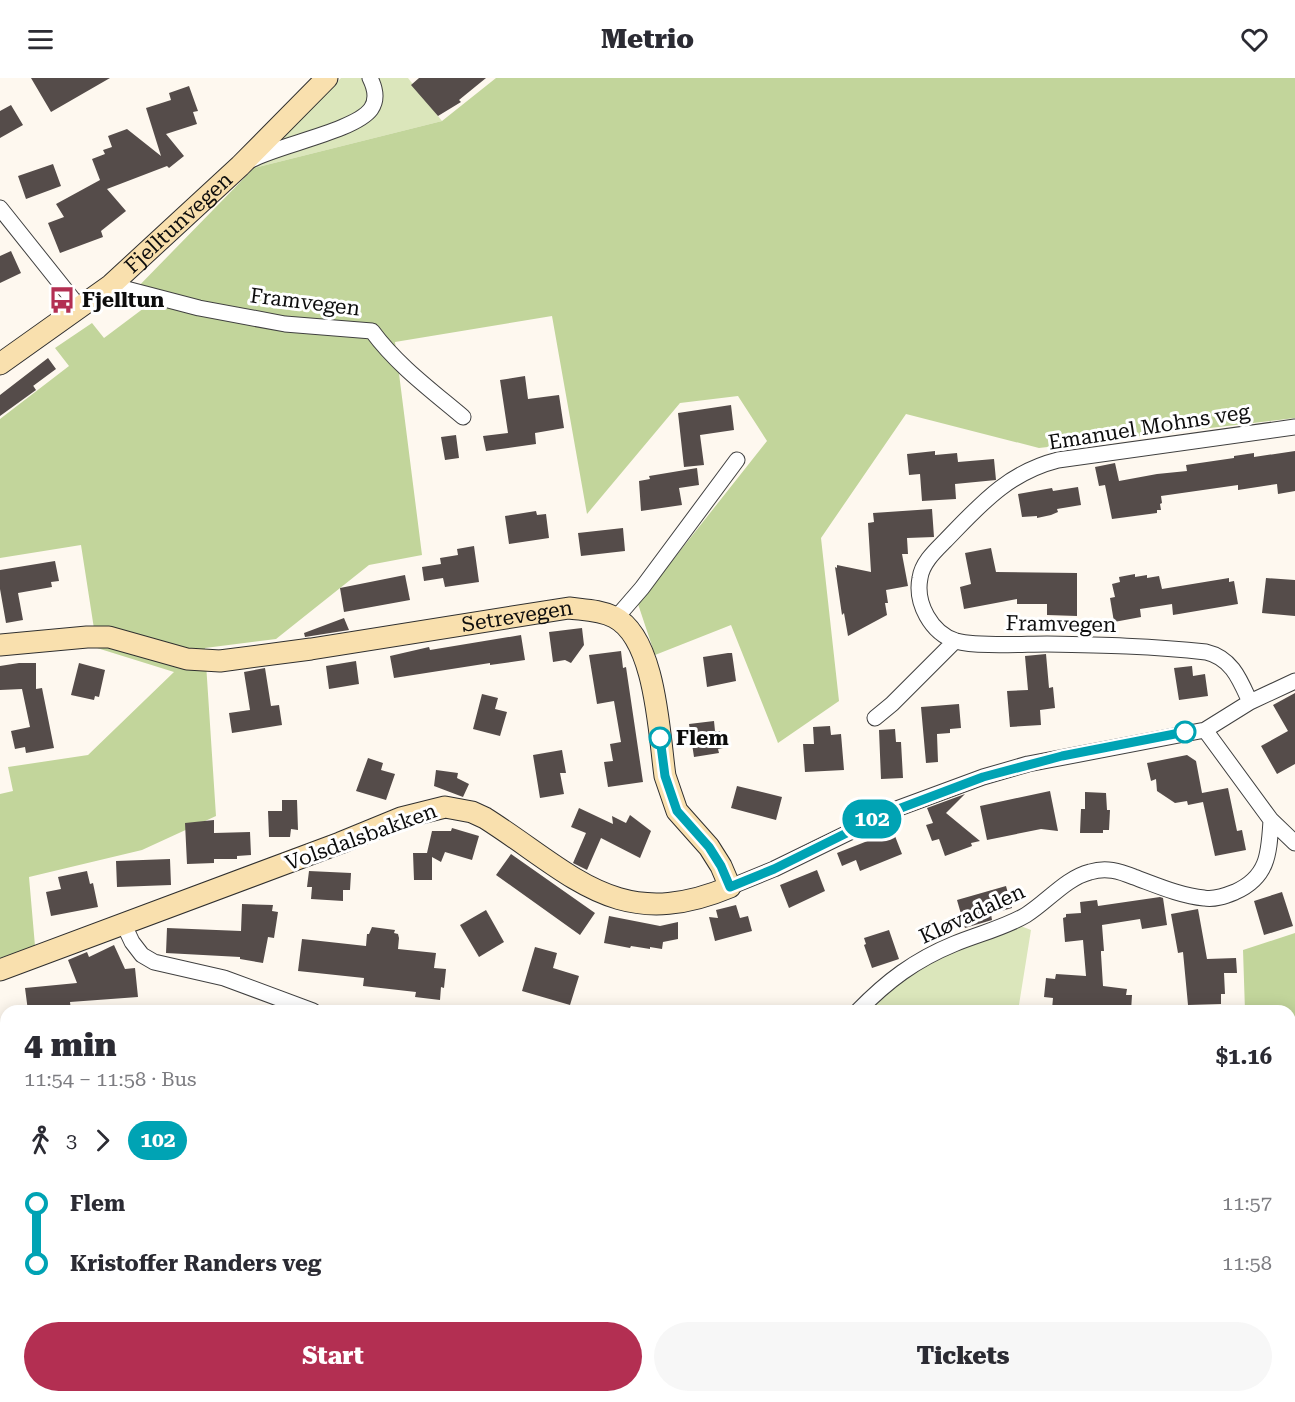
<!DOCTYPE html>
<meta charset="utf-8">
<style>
body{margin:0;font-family:"Roboto Serif",serif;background:#f7f7f7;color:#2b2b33;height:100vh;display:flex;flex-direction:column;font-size:22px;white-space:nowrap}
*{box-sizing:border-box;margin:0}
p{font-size:20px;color:#7c7c81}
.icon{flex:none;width:33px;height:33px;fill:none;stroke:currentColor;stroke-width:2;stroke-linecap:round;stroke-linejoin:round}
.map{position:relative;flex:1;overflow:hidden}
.side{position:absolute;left:0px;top:927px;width:1296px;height:398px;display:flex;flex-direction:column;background:#fff;border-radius:18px 18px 0 0;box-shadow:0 3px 15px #0003}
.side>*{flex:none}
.badge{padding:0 12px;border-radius:20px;font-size:21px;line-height:39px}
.map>.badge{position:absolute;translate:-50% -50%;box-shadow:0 0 0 3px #fff}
.legs{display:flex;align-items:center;gap:9px;height:66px;padding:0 24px;font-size:20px}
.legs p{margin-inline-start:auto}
.headline{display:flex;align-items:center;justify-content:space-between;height:102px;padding:0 24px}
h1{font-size:33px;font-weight:800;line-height:45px}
.cta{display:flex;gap:12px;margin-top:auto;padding:12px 24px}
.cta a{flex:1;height:69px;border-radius:36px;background:#b32f52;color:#fff;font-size:24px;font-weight:800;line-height:69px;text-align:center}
.cta a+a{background:#f7f7f7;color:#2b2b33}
ul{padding:0 24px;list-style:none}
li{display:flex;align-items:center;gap:21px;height:60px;font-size:22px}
li i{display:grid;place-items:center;width:9px;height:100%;margin:0 8px;background:currentColor}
li i::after{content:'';width:15px;height:15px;margin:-8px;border:4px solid;border-radius:50%;background:#fff}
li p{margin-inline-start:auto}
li:first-child i{background:linear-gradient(#0000 50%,currentColor 0)}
li:last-child i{background:linear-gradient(currentColor 50%,#0000 0)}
header{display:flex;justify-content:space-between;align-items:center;height:78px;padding:0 24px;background:#fff;font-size:27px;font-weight:800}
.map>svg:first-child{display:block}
.green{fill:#dbe6bb}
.forest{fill:#c2d59b}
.building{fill:#554c4a}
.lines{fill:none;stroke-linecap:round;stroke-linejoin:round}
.street-casing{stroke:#404040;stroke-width:17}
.secondary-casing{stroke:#2f2f2f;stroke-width:23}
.street{stroke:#fff;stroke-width:15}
.secondary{stroke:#f9e0ae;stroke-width:21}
.line-1-casing{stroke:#fff;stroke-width:14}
.line-1{stroke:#00a3b4;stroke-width:9}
.stop-1-dot{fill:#fff;stroke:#00a3b4;stroke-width:3}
.labels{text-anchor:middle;stroke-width:6;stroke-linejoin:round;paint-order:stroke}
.street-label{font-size:21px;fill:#0d0d0d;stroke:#fff}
.poi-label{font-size:21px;font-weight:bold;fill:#0d0d0d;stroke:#fff;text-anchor:start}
.stop-label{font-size:21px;font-weight:bold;fill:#0d0d0d;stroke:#fff;text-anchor:start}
</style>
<header><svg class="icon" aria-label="menu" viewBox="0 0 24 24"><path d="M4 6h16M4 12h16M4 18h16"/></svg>Metrio<svg class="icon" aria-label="heart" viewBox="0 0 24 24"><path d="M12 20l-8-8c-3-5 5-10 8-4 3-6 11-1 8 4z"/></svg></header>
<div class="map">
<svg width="1295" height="1324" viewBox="0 0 1295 1324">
<rect width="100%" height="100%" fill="#fef8ef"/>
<!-- green -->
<path class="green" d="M341,0H408L442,43L254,90Z
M1018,847L1031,852L1018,933H865L895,905L941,877Z
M6,1058V1318L30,1319L31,1323L29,1324H0V1060Z
M1295,1123V1209H1290V1124Z
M1295,1305V1324H1189L1219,1319L1290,1318V1306Z"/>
<!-- forest -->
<path class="forest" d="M496,0H1295V340L1039,370L906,336L821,460L839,623L778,665L731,547L655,577L638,526L767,363L738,318L680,325L587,436L552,238L395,264L422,477L369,487L276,561L205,570L216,738L142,772L29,799L35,868L0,880V716L13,713L8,689L88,677L174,594L97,570L81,467L0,480V341L69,288L55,270L92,245L104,260L144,230L131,216L254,90L442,43Z
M1295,855V941H1290V933H1245L1243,872Z
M308,1318L309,1324H31L30,1319Z
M541,1319H966L916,1324H541Z"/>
<!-- building -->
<path class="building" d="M31,0H110L51,34Z
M419,0H486L459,22L461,24L438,38L411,7Z
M189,8L198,33L193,34L197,46L166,56L184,78L169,90L167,88L107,111L126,133L101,153L103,159L60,175L48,145L64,139L56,126L100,102L92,81L105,76L103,72L112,69L108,58L127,51L161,78L146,30L171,22L169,15Z
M11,27L23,47L0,60V33Z
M53,86L61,108L26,121L18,98Z
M11,173L21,195L0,205V178Z
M48,280L56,291L33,308L28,300L36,312L0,338V317Z
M525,298L528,321L559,317L564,350L535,355L536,366L486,373L483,358L508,355L500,302Z
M731,327L734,352L700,357L704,387L684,389L678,335Z
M456,357L459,380L445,382L441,359Z
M935,373V377L957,375L958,384L994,381L996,402L955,406L956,421L922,423L920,396L909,397L907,376Z
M1295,373V413L1278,416L1277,406L1238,412V407L1161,418L1162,425L1160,426L1161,432H1157V435L1112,441L1105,407L1099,408L1095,389L1115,385L1119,403L1157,396L1187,393L1186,387L1234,380V378L1254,375V379Z
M697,390L699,407L679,410L682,427L641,433L639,403L650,401L649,398Z
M1078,409L1081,427L1057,431L1058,434L1051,437L1037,440V438L1022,439L1018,416L1052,410L1053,413Z
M932,431L934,459L907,460L908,476H902L908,508L886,512L888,525H885L887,537L848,558L844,535L842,537L835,489L837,490V487L871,494L868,445L874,444L873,435Z
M536,433L537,437L546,436L549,460L509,466L505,438Z
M623,450L625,473L581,478L578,455Z
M474,468L479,504L445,509L443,500L424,503L422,489L441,486L440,480L458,477L457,471Z
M991,470L996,494L1077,495V538L1047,537V526H1017V521L964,531L960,509L971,506L965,475Z
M55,483L59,503L51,504L52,509L18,515L23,542L6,545L0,511V492Z
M1135,496V499L1147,497V500L1159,498L1162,511L1229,500V504L1234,503L1238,526L1173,537L1172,526L1140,531L1141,539L1114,544L1110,520L1115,519L1112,506L1120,504L1119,499Z
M405,497L410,522L344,534L340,510Z
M1266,500L1295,502V538L1262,535Z
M344,540L349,552L305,559L304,555Z
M582,550L584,567L571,585L565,582L553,584L549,554Z
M521,557L525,582L490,587V585L394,600L390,578L429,569L430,572Z
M621,573L623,590L626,589L643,704L608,709L604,684L613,683L610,666L621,664L614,623L597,626L589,577Z
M728,575H732L736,603L707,609L703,579Z
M1046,576L1049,610L1053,609L1055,630L1040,632L1041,647L1010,649L1007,613L1028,612L1025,578Z
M356,583L359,606L329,611L326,588Z
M19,585H36V611L42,610L54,670L26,675L25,669L15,671L11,653L30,649L22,611L0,612V588Z
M79,585L105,592L99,619L95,618L94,622L71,617Z
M1192,588L1193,598L1205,596L1208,618L1179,622L1174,590Z
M265,590L271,628L279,627L282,647L232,655L229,635L250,632L244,594Z
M1295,615V686L1277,696L1261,668L1288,653L1273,627Z
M482,616L498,620L495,631L507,634L500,658L473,651Z
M959,626L961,650L950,651V655L937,656L938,684L926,685L921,629Z
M714,643L715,653H720L723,670L718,671L719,675L694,679L689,646Z
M830,648L831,657L841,656L844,692L805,694L803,666H814L813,649Z
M895,651L896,664H901L903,700L881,701L879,652Z
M562,672L566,695H560L564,716L540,720L533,677Z
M1187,677L1196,683L1202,715L1228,710L1237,753L1242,752L1246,772L1215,778L1203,724L1188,727L1187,723L1175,725L1157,713L1156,701L1151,703L1147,685Z
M368,680L383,685L381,692L395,696L386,722L356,713Z
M436,692L458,695L457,700L469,706L463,719L434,708Z
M737,708L782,719L776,742L731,730Z
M1050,713L1058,753L1041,751L987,762L980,728Z
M1085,714L1106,715L1107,732H1110L1109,752H1103V755H1080L1081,731H1085Z
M965,716L946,735L980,763L971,765L972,768L945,778L939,761L932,763L926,747L933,745L927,730Z
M282,722H297L298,752L291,751L290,759H269L268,733H282Z
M579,730L613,746L612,738L626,745L630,737L651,753L640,780L601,760L587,792L573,785L586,755L571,749Z
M214,742V755L250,754L251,777L237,778V781H214V785L187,786L185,745Z
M452,750L479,758L472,782L445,774L441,784L432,779V802H414L413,775H427L432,753H451Z
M893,753L902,776L860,793L856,782L842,788L837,775Z
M511,776L595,835L580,857L496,797Z
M170,781L171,807L117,809L116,783Z
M817,792L825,813L789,830L780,807Z
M87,793L90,806L93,805L98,829L51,838L46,814L61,811L58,799Z
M309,793L351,795L350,812H343V823L311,821L312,809H307Z
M1006,808L1012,830L991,836L992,842L965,850L957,822Z
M1282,814L1293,848L1264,857L1254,823Z
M1160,819L1163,820L1167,847L1142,851L1140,841L1102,847L1104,873H1101V876L1103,908L1127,911L1126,917H1132L1131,933L1052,931L1053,920L1044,919L1046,900L1055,901L1056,896L1086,898L1083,862L1065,864L1063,840L1066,839V836L1081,835L1080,824L1097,822L1098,828Z
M242,826L273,827L272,833L278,834L274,860L268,859L263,885L240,881V879L166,875L167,850L241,853Z
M736,827L740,840L748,838L752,853L715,863L709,839L718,840L716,832Z
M1198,831L1207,881L1236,880L1237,895H1224L1225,916H1221V926L1188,927L1183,874L1178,875L1171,836Z
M486,832L504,864L479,879L460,847Z
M609,838L660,848L678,844V861L663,864L662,871L650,869V871L631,868L630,870L604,865Z
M372,849L395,852L394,855L398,856L399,860L398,871L436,875L434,890L446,891L444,910L441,909L440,922L415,919L416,914L363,908L364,900L298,893L302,861L366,868L367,856H369Z
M889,852L899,881L872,890L864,867L866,866L864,860Z
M114,867L125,891L135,890L138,919L70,924L71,933H28L25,910L77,905L68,882L87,874L89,879Z
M535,869L557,875L553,890L579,898L570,927L522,913Z"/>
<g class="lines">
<defs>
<path id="street" d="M251,82C278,67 355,53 371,31C378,21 375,10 370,0
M0,130L79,229
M111,207L199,230L285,246L372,253C397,287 431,312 463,339
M616,540L642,510L737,382
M1250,624C1240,602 1232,580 1206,574C1153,568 1100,567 1047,566C1023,566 977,569 956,563C931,555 915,525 920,500C922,485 935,473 945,463C980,427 1007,395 1058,382L1295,349
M875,640L892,626L955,563
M1205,652L1271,742L1295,765
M730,809L774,791L899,730L983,699L1028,686L1205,652L1250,624L1295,603
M124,847L132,864L142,877L154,884L224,900L313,933
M858,933C887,903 915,882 954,866C978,856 1004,850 1026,837C1047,824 1066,800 1090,794C1106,789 1119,793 1134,799C1156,807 1181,818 1204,820C1214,822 1225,818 1235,814C1269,799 1269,774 1271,742
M0,1230L6,1291
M9,1318V1324
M659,1324L663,1318"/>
<g id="secondary">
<path id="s1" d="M0,286L111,207L240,88L327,0"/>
<path id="s2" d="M0,567L87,559H109L187,581L220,583L311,571L569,530C584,532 600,532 614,539C656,560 659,656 665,698L677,733L709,769L721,788L730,809C618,856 573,796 485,740L472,734L445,729L401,740L340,765L0,892"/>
<path d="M0,1048L6,1046"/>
<path d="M1290,1104L1295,1103"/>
<path d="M1290,1281L1295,1280"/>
<path d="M1052,1324L1082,1318"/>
</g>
</defs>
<!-- street casing -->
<use href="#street" class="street-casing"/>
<!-- secondary casing -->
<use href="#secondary" class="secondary-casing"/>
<!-- street -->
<use href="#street" class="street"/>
<!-- secondary -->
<use href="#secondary" class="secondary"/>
</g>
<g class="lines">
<defs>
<path id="line-1" d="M660,660L665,698L677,733L709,769L721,788L730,809L774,791L885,736L983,699L1062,678L1185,654"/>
</defs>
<!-- line-1 casing -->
<use href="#line-1" class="line-1-casing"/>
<!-- line-1 -->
<use href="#line-1" class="line-1"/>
</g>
<!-- icons -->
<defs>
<symbol id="bus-bare" viewBox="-9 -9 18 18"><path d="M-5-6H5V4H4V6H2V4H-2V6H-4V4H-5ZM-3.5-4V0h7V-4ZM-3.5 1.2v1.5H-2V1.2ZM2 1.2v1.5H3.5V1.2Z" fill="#b32f52" stroke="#fff" stroke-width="2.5" paint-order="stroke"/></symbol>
</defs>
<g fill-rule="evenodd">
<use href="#bus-bare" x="43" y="203" width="38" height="38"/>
</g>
<!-- markers -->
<g class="stop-1-dot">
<circle cx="1185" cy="654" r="10"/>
<circle cx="660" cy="660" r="10"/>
</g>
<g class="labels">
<!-- street labels -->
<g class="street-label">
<text dy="7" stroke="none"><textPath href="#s1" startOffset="228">Fjelltunvegen</textPath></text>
<text transform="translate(305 224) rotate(7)" y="7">Framvegen</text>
<text transform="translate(1149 349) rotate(-9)" y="7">Emanuel Mohns veg</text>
<text dy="7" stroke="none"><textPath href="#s2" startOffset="524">Setrevegen</textPath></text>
<text transform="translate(1061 546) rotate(1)" y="7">Framvegen</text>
<text transform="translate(361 759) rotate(-20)" y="7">Volsdalsbakken</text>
<text transform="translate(972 836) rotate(-25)" y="7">Kløvadalen</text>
</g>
<!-- poi labels -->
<g class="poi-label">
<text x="82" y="229">Fjelltun</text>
</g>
<!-- stop labels -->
<g class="stop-label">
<text x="676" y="667">Flem</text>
</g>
</g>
</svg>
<b class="badge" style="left:872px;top:741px;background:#00a3b4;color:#fff">102</b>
<section class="side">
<div class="headline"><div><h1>4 min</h1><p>11:54 – 11:58 · Bus</p></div><b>$1.16</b></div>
<div class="legs"><svg class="icon" aria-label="walk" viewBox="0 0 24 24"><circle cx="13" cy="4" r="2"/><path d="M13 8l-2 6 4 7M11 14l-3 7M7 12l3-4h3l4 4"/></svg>3<svg class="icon" aria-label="forward" viewBox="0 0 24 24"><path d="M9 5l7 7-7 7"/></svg><b class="badge" style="background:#00a3b4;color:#fff">102</b></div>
<ul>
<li><i style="color:#00a3b4"></i><b>Flem</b><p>11:57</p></li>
<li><i style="color:#00a3b4"></i><b>Kristoffer Randers veg</b><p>11:58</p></li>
</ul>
<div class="cta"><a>Start</a><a>Tickets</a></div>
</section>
</div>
